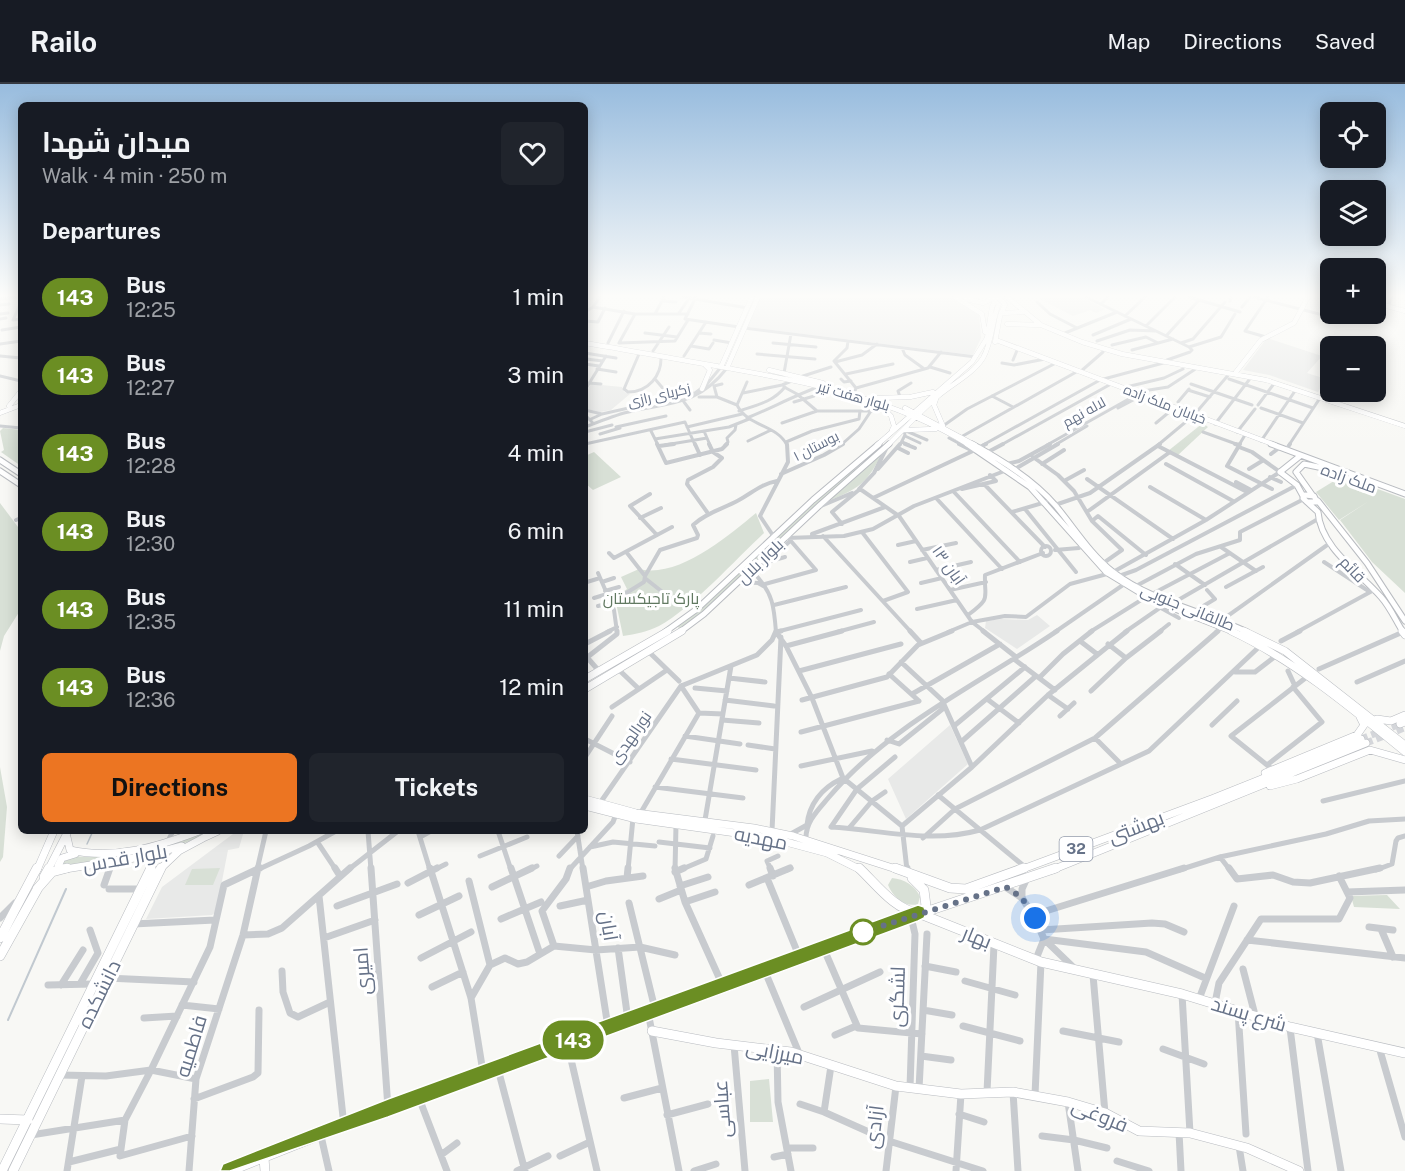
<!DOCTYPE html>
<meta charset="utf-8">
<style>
body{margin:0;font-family:"Public Sans",Cairo,sans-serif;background:#20242c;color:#f1f3f6;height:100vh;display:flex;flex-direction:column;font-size:22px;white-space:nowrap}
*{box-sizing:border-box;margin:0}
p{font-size:20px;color:#9ea1a6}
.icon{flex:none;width:33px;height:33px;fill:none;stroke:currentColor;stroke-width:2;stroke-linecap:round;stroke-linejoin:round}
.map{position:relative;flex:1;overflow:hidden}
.sheet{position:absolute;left:18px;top:18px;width:570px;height:732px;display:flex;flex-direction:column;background:#171b24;border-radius:9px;box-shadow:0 3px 15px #0003}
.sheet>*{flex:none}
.badge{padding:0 12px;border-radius:20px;font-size:21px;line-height:39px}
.controls{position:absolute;left:1320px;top:18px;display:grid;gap:12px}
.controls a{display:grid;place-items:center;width:66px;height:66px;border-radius:9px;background:#171b24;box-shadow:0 3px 15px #0003;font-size:30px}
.you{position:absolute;width:30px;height:30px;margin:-15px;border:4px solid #fff;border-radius:50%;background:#1a73e8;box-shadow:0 0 0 9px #1a73e833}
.map>.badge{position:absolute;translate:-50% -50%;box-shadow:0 0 0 3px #fff}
h2{padding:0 24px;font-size:22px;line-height:54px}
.round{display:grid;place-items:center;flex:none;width:63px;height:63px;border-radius:9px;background:#20242c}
.head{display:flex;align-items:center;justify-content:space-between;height:102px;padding:0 24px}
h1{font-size:28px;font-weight:700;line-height:45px}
.primary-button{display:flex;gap:12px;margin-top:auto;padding:12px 24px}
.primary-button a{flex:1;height:69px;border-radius:9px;background:#ec7522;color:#111;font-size:24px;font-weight:700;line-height:69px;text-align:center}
.primary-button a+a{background:#20242c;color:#f1f3f6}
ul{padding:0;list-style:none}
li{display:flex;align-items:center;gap:18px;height:78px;padding:0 24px}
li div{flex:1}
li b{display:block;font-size:22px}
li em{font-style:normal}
li .badge{min-width:66px;font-weight:700;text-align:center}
header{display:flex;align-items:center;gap:36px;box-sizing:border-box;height:84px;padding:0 30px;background:#171b24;border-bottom:2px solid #363941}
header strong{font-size:28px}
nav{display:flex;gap:33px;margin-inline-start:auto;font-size:21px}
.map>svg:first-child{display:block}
.built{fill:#e8e9e8}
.green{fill:#d8e0d6}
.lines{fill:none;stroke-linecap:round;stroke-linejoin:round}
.stream-far1{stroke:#c1c9d0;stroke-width:1.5}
.stream{stroke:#c1c9d0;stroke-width:2}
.major-tunnel{stroke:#d4d6da;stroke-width:7;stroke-dasharray:7 4;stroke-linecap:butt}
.major-far3-casing{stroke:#b9bcc1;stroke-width:5}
.major-far2-casing{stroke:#b9bcc1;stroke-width:7}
.major-far1-casing{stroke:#b9bcc1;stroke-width:8}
.major-casing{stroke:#b9bcc1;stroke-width:10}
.minor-far3{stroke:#c8cbcf;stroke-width:3}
.minor-far2{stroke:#c8cbcf;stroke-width:4}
.minor-far1{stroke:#c8cbcf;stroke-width:5}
.minor{stroke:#c8cbcf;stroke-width:7}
.major-far3{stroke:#fff;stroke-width:4.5}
.major-far2{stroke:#fff;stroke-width:5}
.major-far1{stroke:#fff;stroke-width:7}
.major{stroke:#fff;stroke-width:9}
.major-bridge-casing{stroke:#b9bcc1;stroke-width:5;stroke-linecap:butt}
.major-bridge{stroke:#fff;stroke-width:4.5}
.line{fill:#6b8e23;stroke:#fff;stroke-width:1.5}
.walk{stroke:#667288;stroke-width:6;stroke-dasharray:0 10.8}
.stop-dot{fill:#fff;stroke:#6b8e23;stroke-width:3}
.labels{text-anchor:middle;stroke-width:6;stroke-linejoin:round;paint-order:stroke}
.far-street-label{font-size:14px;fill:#667288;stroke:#fff}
.shield{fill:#fff;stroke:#949cac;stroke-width:1.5}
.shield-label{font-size:15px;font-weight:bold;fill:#667288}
.street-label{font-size:16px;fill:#667288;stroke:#fff}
.park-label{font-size:16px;fill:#617961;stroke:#fff}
.near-street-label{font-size:20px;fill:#667288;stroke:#fff}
</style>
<header>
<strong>Railo</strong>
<nav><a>Map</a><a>Directions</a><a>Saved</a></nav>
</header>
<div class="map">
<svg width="1405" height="1087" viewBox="0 0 1405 1087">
<rect width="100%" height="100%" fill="#f8f8f5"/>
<!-- built -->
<path class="built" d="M760,213H951L979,229L981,254L973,271L747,243Z
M1036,213H1081L1105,225L1096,229L1090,226L1073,232Z
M1267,254L1322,272L1307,289L1326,295L1318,308L1269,291L1243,286Z
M591,300L622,303L624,308L630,310L611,326L600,328L587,325L585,310Z
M1037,531L1050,542L1017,565L985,544L986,537L1001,535L1028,536Z
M950,641L968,680L906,735L888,695Z
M237,747H244L239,764L228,766L216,828L212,831L146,835L162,803Z"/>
<!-- green -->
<path class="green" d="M1203,339L1208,343L1177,372L1168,367Z
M3,344L21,346V382L1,368L4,366L0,347Z
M884,366C866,401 860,404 824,419Z
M594,368L621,393L593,406L585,399V372Z
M854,384L857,387L702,529L681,545L676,542Z
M1342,392L1405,415V509L1372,478L1340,436L1369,417L1339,436L1316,408Z
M0,419L21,447V525L4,552L0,567Z
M756,429L764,449C736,475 691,525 659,542C647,548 636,550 623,552L615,514L627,505L621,493L639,485C678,495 728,452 756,429Z
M0,683L7,723L3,773L0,778Z
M204,747H214L165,767L69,781L63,780L64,775L71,772L86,773L156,766Z
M220,784L213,801H185L192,785Z
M892,794C904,795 916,802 920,813L918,820C905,824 893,813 888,801Z
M1387,811L1400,825L1354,823L1351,812Z
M769,995L773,1038H750V997Z"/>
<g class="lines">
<!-- stream-far1 -->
<path class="stream-far1" d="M87,760L93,747"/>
<!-- stream -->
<path class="stream" d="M8,936L66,805"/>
<!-- major-tunnel -->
<path class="major-tunnel" d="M1361,655L1400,640
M1366,659L1404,644"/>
<defs>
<path id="major-far3" d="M955,213L982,230L985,248
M1007,213L1041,241L1082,258L1122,270L1266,296L1405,342
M966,215L983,219L996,213
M1376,219L1405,227
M1001,229L1023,228
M1007,240L1039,241
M996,256L1275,361
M995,258L1000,232L1005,221L1003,218
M585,259C629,266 673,275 716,282C805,298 892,313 969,361
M721,283L752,213
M727,284L758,213
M769,286L823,299
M1236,288L1261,256L1294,239L1308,213
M702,305L710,286L705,281
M876,314L910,313L933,308
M936,315L934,321L943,342
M879,320L891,332L894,342L892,346
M9,322L21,307
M905,324L975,361
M0,329L21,321
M904,346L936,345
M877,361L972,278L987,254L992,223L997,213
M888,361C904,345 920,328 937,313C952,300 973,290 983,274C994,255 991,231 1002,213"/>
<path id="major-far2" d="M967,360L1030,403L1106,488L1152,516L1234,548
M972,360C1002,376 1034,396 1056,422C1075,445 1090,470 1113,488C1152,518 1204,527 1247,548
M1271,360L1405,410
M1300,372L1280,388L1297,401L1303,412
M0,376L21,390
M0,387L21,401
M1296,388L1304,380L1323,384
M1296,388L1313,412
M1305,411L1314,412L1317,418H1307L1303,414Z
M1318,417L1367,479L1405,537
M1307,418L1318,428C1321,464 1359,488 1381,513C1390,523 1396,537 1403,548
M665,548L697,525L813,416L879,360
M680,548L704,530L821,420L889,360"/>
<path id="major-far1" d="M1231,547C1295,577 1350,623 1405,668
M1244,547L1285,567L1405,661
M1402,547L1405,551
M585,595L668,547
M585,605L682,547
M1377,635L1391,637L1405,631
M1400,640L1405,638
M1265,689L1357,651L1364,641L1360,633
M1270,702L1297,695L1370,666L1405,676
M585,715L636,729L754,744L793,752L899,786
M585,722L636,735L771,754L827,769L861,786
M67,753L70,766C115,776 157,763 199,747
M205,753L218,747
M141,773L148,778L151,786
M63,784L58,782L62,774L75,770
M37,786L54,747
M48,786L68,747
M59,786L141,773L182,762
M159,786L179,767L207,752
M1020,786L1214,714L1361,655
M1052,786L1366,659"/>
<path id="major" d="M859,784C876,800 895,826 918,829L1041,878L1182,910L1290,943L1405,969
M895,784L950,804L966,805L1024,784
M44,793L49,784
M912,794L924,806L926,822L922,827
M37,805L52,788L67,784
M0,854L37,784
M0,872L38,804
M652,947L716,959L791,968L896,1002L961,1010L1013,1008L1068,1018L1105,1029L1139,1047L1190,1049L1247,1064L1299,1087
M0,1035L28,1036
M264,1074L265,1087
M2,1087L151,784
M13,1087L161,784
M230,1087L388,1024L851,853L1056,784"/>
</defs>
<!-- major-far3 casing -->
<use href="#major-far3" class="major-far3-casing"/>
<!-- major-far2 casing -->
<use href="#major-far2" class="major-far2-casing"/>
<!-- major-far1 casing -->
<use href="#major-far1" class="major-far1-casing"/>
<!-- major casing -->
<use href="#major" class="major-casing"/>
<!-- minor-far3 -->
<path class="minor-far3" d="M683,213L748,224
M696,213L685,235L739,243
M1086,213L1189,263
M1189,213L1240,228
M1254,213L1319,230
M0,215L15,213
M662,217L676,218
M1230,217L1231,213
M21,218L13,236L21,235
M1037,218L1050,230L1077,244
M1101,220L1108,213
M1389,220L1392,213
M0,221L9,220
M593,223L600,213
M1242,223L1250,213
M585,228L593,223L635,230H688
M679,229L690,213
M0,230L8,229
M655,230L664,213
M1125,232L1145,213
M0,235L6,234
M585,237L598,238L605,224
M1146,242L1175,213
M744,244L976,273
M2,246L21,243
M645,249L677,253
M699,249L711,250
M1065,249L1117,228
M1093,251L1131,235
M1166,252L1199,216
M1266,253L1245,247L1268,213
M714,256L732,259
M848,257L847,264L834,277L856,304L855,307
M1097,257L1130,246L1156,247
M608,259L624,227
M619,259L675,257L688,236
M619,259L635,230
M773,259L816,263
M1181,259L1193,255L1225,218
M0,260L21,257
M1112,261L1146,253L1158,259
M691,262L709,265L713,259
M1189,263L1221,253L1235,230
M902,264L905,271L923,284
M1132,266L1173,255
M653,267L669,243
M585,269L616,274
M639,270L624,305L628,308C648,308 662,292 661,272
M757,270L815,275
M0,272L21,274
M684,272L706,238
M586,275L603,277
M1013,276L1018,264
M1167,276L1190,268L1192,266L1189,263
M835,278L862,271L877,260
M1002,279L1014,281L1045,275
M585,280L599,282
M930,283L950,289
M597,285L616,288
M1080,288L1103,268
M784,289L791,250
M846,290L893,280
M0,292L21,297
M800,293L831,283
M655,295L666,308
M841,295L844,298L851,297
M1229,295L1313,324
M589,299L601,300
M1191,300L1252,321
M784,303L797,310L817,327
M856,304L928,284L941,268
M1122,304L1164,294L1183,285
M585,306L606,272
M1188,306L1210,313
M642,307L647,315
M743,309L782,301L794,296
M992,312L1013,323
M699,313H717L737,321
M717,313L714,302L722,300
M900,313L898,307L911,299
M684,318L690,326
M794,318L814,312
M1178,318L1189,305
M737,321C748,343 776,340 787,361
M737,321L747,298
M1258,321L1273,301
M1118,324L1137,314
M1261,324L1303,339
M585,326L602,330
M739,327C757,321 773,318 785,303
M585,331L592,338
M747,334C772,324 795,311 821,302
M591,335L602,330L695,309L707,300L721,283
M782,339L817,327H872
M1156,339L1174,324
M1215,340L1249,296
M0,342L21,344
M943,342L967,325L1056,279
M585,343C598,338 611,333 624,329C668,318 697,323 727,284
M616,343L666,332
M687,343L742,330
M651,347L658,361
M704,347L710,361
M585,348L612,341
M1203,348L1239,361
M1237,348L1255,325
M600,350L620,344
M905,352L920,359
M961,353L1078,287
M949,354L962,361
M655,355L729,343L749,335
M748,357L771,346
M1261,357L1295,307
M786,358L812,347L859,335L860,327
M902,358L909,361
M585,360L685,338L695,361
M665,361L707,354
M725,361L728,358L727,354L735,346L736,341
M841,361L859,345L877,318
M900,361L905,351L904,346L927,356
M983,361L1100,296L1167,278
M1001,361L1111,300
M1047,361L1143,307L1168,303L1197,284
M1055,361L1087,342
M1158,361L1194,331L1230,289
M1239,361L1245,351
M1289,361L1320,314"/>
<!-- minor-far2 -->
<path class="minor-far2" d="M657,360L666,379L722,365L727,360
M695,360L700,371
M905,360L915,364
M959,360L973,367
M1235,360L1239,361
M1240,360L1227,382L1272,405
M659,362L674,360
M1158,362L1247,408
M980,363L986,360
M898,364L908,369
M1286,366L1290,360
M988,368L1003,360
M1271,370L1279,364
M1033,373L1058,391L1074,407L1092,437L1122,466L1102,480
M1007,380L1019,377L1050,360
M1042,380L1064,366
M1166,380L1233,417
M878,385L900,360
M1015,385L1058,360
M1249,385L1262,377
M781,390L824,371L843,360
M1270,393L1281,398
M1087,395L1173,455
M1064,397L1084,386
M1236,398L1251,406
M984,400L1045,463
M1150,403L1206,436
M859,405L874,389L887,363
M962,405L996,397L990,391
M954,408L1020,478
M650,410L630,422L657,451
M873,414L975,366
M936,414L1002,485
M1055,421L1090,409L1160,360
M821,422L852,409
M1025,425L1076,488
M707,428L687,400L688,396L713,383L722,374L713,368L709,360
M1012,428L1046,418
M1087,428L1170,368
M640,434L661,424
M16,436L21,434
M1092,437L1098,432L1146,471
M842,440L832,428L860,405L899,432L972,538L985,548
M862,448L908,508L883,517
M812,450L885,423
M823,452L911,548
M774,453L760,432L788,378L787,360
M787,454L844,452L873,445L914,422L1007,386
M790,456L816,486
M898,461L916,457
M1041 467a5 5 0 1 1 10 0a5 5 0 1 1-10 0Z
M1221,463L1256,487
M922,466L956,459
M1055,466L1079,464
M609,469L614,474L672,443
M771,477L785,473
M910,478L927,474
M1324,478L1370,508
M1175,480L1205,501
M936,486L971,478
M1113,488L1206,436L1280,388L1252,368L1239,363
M598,489L614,526L617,548
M645,492L660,466L697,454L698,451L693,441C707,428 723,425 739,416C752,409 761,400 777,397
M1119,492L1136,486L1297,401
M646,495L665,510
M587,498L600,494
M602,498L614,494
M739,498L758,499L765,503
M921,499L942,494
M765,500L816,486
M1136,502L1196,470L1240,456V448L1304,415
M1226,503L1263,483
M950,506L986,498
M605,507L619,503
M1152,510L1230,469
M594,514L607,510
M1173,519L1318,435
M774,521L846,503
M598,522L610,519L644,498L645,492L627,469
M1161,524L1179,534
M917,525L957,516
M1195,527L1215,515L1207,506
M968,531C992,513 984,515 985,491L1043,469
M1222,536L1330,459
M607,548L617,543
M776,548L861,526
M776,548C774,522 773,510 755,490L790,457
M837,548L874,538
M948,548L972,538L1005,532L1026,533L1070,500L1107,490
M1055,548L1123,501
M1090,548L1146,513
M1125,548L1164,521
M1159,548L1169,540
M1216,548L1222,543
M1297,548L1374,506"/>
<!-- minor-far1 -->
<path class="minor-far1" d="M781,547L776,548L786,562L812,614L843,694L902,742
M910,547L921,559
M983,547L1016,573
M1080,557L1097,570
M1281,557L1300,547
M585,560L610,547
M1108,560L1126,574
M786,562L842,547
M649,568L679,597
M585,571L599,587
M585,575L617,550V547
M1014,575L1055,606
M901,578L942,616L972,683
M1319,585L1403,548
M799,587L901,560
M1288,587L1295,602
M1235,588H1255L1277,571
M889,590L919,617
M729,594L765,598
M1039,594L1063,570L1092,547
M1357,598L1405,577
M695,604L727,607
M639,605L667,586
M1091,607L1126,574L1161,547
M912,610L1000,560
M1048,611L1068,625
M987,615L1019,639
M725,616L774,622
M802,616L887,593L918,561L952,547
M612,623L639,605L619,586
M699,629L723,630
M1060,632L1074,619
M722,636L759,639
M1212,641L1237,617
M954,642L1025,583
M801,648L919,617
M685,652L740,660
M1095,654L1121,680
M585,655L630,678
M887,656L899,660L945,623
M961,658L1036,592
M748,661L775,665
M585,673L612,632
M671,675L756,686
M1267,681L1322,638L1293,603
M801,682L872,667
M1272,685L1231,652L1308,592
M655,703L743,714
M938,711L1025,783
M1323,717L1405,697
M600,719L681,602L757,571L772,556L776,547
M640,730L699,629L681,602
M705,736L731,582
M902,742L972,683L1048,611L1127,547
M902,742L907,786
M831,743C882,746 930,760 980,746L1149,667L1260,562
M831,743L857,705L895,673
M850,743L872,717L885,708
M368,747L371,786
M418,747L430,786
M498,747L511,786
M577,747L583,786
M772,747L781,553
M789,751L807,741C809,720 822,704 841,695
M420,753L431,747
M923,754L955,725L1095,654L1218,547
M806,756C805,738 818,726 829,713C891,640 979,600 1057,547
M168,757L173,747
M659,758L710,764
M318,759L336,786
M590,763L613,758L655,762
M480,772L527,753
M559,772L578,752
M1220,773L1230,786
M109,786L112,778
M257,786L309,762L336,747
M257,786L266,747
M348,786L398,747
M434,786L446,780
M529,786L537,782
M569,786L613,738L616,730
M628,786L633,734
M675,786L676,741
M680,786L706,775L713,752
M771,786L767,777L778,772
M787,786L791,784
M1179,786L1220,773L1326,750L1369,737L1405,735
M1376,786L1392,780L1396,757L1398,754L1405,752"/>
<!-- minor -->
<path class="minor" d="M335,784L340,792
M371,784L388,1024
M430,784L471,914L483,988
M511,784L540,870
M583,784L608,943
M675,784L685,818L722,900
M770,784L773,792
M907,784V787
M1229,784L1237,795L1273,791L1293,798L1310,799L1380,784
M675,788L684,784
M627,794L628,784
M767,794L799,872
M1026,796L1022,805V814L1035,834L1044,855L1072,882
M469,797L490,881
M408,799L437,784
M104,801L110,784
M749,801L790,784
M680,802L708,793
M1004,802L1022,814
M492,803L532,784
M586,803L606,797L643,792
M109,805H141
M1347,808L1405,806
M319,812L344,1042
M659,815L681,806
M685,818L715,808
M629,819L655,925
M337,822L397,800
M560,822L588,816
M419,831L459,812
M1033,831L1184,784
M0,834L15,819
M501,835L541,818
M133,840L215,836
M1369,843L1393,846
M1381,845L1393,873
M1041,846L1152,839L1165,840L1184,848
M243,851L268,850L282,844L350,784
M324,854L375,836
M1044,855L1146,868L1205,894
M1247,856L1405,874
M554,862L542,827L566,795L570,784
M823,863L858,944L922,950
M618,864L628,936
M421,874L471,848
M1036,875L1044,855
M925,882L956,888
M764,885L799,969
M1243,885L1255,931
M282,887L283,908L290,929L298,933L330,918
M1093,891L1105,1029
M107,894L194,898
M965,897L1015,911
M80,900L98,869L90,846
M48,901L93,900
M61,901L83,866
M432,903L463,888
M1182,910L1190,1049
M471,914L490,881L505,874L518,880L527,878L554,862L596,866L640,863L675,871
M1199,915L1234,822
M1215,919L1219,899L1261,835H1339L1350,814L1339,792
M182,921L219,925
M804,923L880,888
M923,926L952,931
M1238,927L1246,1050
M648,928L679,1087
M144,934L177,932
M963,942L1020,957
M1290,944L1308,1087
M1063,947L1119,958
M1317,949L1341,1087
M835,951L856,942
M567,958L597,1087
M734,961L745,1087
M1379,963L1405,1053
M1163,965L1204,980
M777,966L778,1018L791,1087
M921,972L951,976
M498,985L525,1087
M60,991L106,992L151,986L210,863L224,801L260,784
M910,1004L915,850L911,833
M919,1005L927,850
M987,1008L994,861
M1013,1008L1018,1087
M1035,1011L1041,878
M419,1014L447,1087
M624,1014L662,1004
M194,1015L253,993L258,989L259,926
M1068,1018L1078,1087
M800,1020L824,1028L889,1057L983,1087
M824,1028L831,982
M959,1030L984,1038
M667,1031L708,1020
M1179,1048L1181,1087
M31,1051L125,1036
M321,1052L329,1087
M1042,1052L1074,1056L1107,1064
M1239,1062L1243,1087
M787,1064H813
M121,1065L125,1036L151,986L196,995
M441,1071L457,1059
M560,1072L590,1058
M774,1073L788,1070
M1117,1077L1149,1087
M69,1078L121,1065L120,1072L192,1052
M67,1087L82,992
M189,1087L196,995L243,851L258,784
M517,1087L548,1072
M694,1087L716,1080
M886,1087L896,1002
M956,1087L961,1010"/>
<!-- major-far3 -->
<use href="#major-far3" class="major-far3"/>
<!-- major-far2 -->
<use href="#major-far2" class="major-far2"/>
<!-- major-far1 -->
<use href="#major-far1" class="major-far1"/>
<!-- major -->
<use href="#major" class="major"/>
<defs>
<path id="major-bridge" d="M997,213L1003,218"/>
</defs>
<!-- major-bridge casing -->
<use href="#major-bridge" class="major-bridge-casing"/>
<!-- major-bridge -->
<use href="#major-bridge" class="major-bridge"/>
</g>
<!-- sky -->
<linearGradient id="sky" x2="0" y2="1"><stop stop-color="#98bcde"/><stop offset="0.58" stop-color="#fcfcfa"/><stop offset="1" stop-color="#fcfcfa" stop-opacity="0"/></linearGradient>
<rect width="1405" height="365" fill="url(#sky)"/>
<!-- line -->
<path class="line" d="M918,821L924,823L926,829L924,834L918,837L388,1033L230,1087H220L223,1080L388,1015Z"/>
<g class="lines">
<!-- walk -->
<path class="walk" d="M863,848L1006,803L1022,814L1035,834"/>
</g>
<!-- markers -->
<circle class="stop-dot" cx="863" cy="848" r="12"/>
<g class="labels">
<!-- far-street labels -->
<g class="far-street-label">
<text transform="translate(659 311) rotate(-13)" y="5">زکریای رازی</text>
<text transform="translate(854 312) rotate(16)" y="5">بلوار هفت تیر</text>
<text transform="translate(1165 320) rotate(21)" y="5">خیابان ملک زاده</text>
<text transform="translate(1084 328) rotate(-29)" y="5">لاله نهم</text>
<text transform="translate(816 362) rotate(-27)" y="5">بوستان ۱</text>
</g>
<!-- shield labels -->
<rect class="shield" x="1059.5" y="753" width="33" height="24" rx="4.5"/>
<g class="shield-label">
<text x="1076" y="770">32</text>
</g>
<!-- street labels -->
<g class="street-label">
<text transform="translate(1349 394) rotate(20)" y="6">ملک زاده</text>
<text transform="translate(760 477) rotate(-44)" y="6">بلوار بلال</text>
<text transform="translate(949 481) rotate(55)" y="6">۱۳ آبان</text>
<text transform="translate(1353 485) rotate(46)" y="6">قائم</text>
<text transform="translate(1188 523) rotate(22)" y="6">طالقانی جنوبی</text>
<text transform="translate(630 653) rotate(-55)" y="6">نورالهدی</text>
</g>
<!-- park labels -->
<g class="park-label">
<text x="651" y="520">پارک تاجیکستان</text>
</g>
<!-- near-street labels -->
<g class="near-street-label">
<text transform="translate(1136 743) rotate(-21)" y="7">بهشتى</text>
<text transform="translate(761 754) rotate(11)" y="7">مهدیه</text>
<text transform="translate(125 774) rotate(-10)" y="7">بلوار قدس</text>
<text transform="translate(609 842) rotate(81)" y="7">آبان</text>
<text transform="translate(977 853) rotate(22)" y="7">بهار</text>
<text transform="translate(362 887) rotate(-94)" y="7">امیری</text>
<text transform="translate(99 910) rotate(-64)" y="7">دانشکده</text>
<text transform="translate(897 913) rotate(-88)" y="7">لشگری</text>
<text transform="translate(1249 930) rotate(17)" y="7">شرع پسند</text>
<text transform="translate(191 962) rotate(-73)" y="7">فاطمیه</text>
<text transform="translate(775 968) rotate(11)" y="7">میرزایی</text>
<text transform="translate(722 1025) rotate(-94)" y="7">عباسی</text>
<text transform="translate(1100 1031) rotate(22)" y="7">فروغی</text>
<text transform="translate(874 1043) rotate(-83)" y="7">آزادی</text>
</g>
</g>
</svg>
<div class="controls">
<a><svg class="icon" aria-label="locate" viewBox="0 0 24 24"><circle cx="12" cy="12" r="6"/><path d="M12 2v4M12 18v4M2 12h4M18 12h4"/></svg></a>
<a><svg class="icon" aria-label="layers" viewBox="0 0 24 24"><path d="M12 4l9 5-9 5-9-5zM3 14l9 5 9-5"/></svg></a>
<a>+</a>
<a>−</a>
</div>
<div class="you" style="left:1035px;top:834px"></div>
<b class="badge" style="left:573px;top:956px;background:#6b8e23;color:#fff">143</b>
<section class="sheet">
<div class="head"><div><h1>میدان شهدا</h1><p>Walk · 4 min · 250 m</p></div><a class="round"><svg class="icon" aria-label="heart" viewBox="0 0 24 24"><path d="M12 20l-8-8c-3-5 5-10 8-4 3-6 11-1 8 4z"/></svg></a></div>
<h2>Departures</h2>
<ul>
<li><span class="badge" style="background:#6b8e23;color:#fff">143</span><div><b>Bus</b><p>12:25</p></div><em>1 min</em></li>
<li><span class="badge" style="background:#6b8e23;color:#fff">143</span><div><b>Bus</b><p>12:27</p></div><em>3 min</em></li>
<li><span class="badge" style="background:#6b8e23;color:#fff">143</span><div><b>Bus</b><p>12:28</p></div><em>4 min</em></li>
<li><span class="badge" style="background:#6b8e23;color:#fff">143</span><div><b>Bus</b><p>12:30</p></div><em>6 min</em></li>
<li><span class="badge" style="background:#6b8e23;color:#fff">143</span><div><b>Bus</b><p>12:35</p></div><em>11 min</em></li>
<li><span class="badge" style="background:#6b8e23;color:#fff">143</span><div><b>Bus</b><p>12:36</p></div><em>12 min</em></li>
</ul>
<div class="primary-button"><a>Directions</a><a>Tickets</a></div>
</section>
</div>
